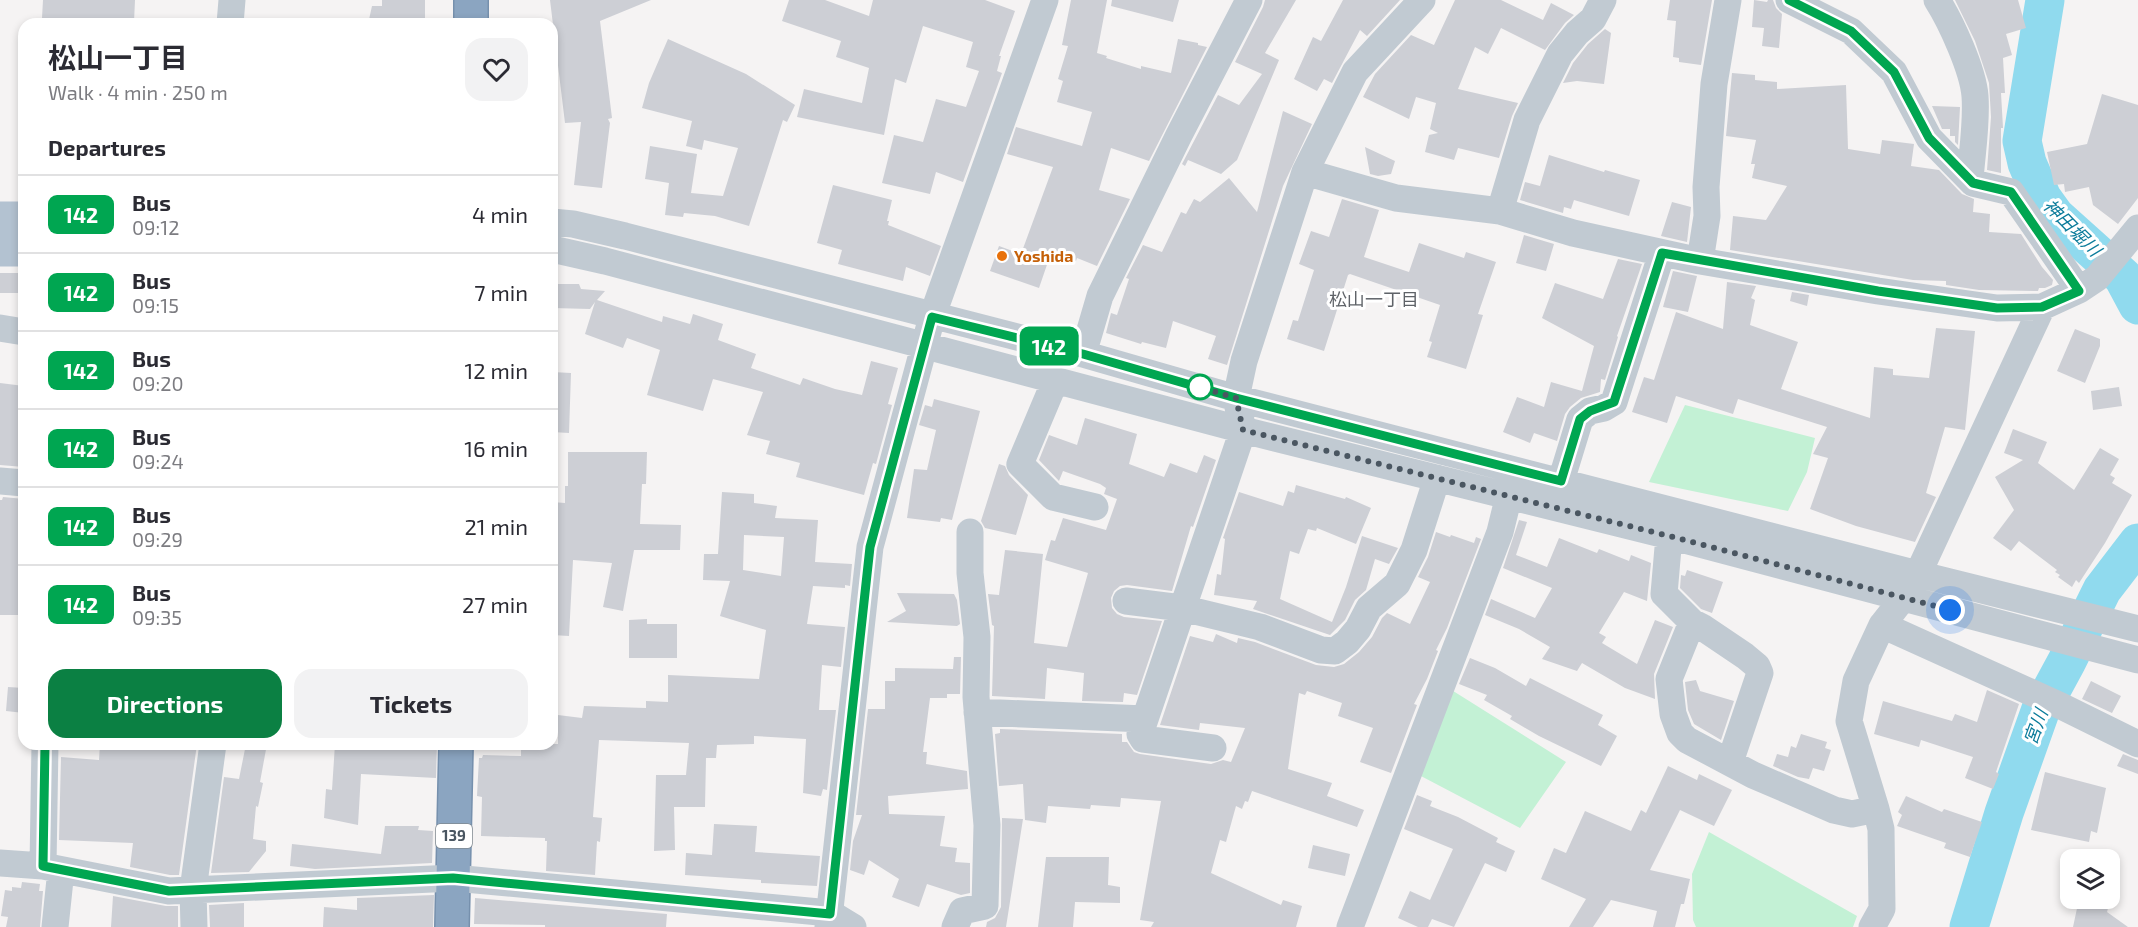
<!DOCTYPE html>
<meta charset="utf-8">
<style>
body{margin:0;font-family:"Exo 2","Noto Sans JP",sans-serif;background:#f2f2f3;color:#2b2b33;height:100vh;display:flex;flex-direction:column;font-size:22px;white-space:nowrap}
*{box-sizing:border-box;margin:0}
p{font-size:20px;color:#7c7c81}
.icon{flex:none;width:33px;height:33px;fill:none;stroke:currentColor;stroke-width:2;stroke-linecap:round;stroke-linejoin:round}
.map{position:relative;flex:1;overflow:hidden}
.panel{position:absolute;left:18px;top:18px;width:540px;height:732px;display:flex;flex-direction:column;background:#fff;border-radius:18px;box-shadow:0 3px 9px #0003}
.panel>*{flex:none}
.badge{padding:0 12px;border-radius:9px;font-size:21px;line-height:39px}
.buttons{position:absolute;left:2060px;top:849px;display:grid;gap:12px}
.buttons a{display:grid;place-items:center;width:60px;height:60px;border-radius:12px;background:#fff;box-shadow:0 3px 9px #0003;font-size:30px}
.you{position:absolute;width:30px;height:30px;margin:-15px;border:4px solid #fff;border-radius:50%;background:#1a73e8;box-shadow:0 0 0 9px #1a73e833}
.map>.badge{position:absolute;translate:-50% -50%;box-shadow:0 0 0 3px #fff}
h2{padding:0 30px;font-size:22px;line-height:54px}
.round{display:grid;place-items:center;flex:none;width:63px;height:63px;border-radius:18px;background:#f2f2f3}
.summary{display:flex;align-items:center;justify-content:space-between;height:102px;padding:0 30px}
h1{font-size:28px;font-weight:700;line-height:45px}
.action{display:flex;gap:12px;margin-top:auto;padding:12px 30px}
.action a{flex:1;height:69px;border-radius:18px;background:#0b8043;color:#fff;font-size:24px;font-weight:700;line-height:69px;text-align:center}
.action a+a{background:#f2f2f3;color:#2b2b33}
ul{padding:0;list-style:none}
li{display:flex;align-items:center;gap:18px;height:78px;padding:0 30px;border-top:2px solid #e1e1e2}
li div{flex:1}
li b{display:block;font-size:22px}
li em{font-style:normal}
li .badge{min-width:66px;font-weight:700;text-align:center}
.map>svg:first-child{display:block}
.green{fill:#c3f1d5}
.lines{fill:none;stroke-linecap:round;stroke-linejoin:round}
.river{stroke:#90daee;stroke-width:39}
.building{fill:#cdcfd5;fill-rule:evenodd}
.highway-casing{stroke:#7690ad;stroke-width:36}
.minor{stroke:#c1cad2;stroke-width:27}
.major{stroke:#b3c2d1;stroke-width:33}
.highway{stroke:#8ba5c1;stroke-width:33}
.line-casing{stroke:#fff;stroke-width:14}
.line{stroke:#00a651;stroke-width:9}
.walk{stroke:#4a5661;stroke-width:6;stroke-dasharray:0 10.8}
.food-dot{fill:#e8710a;stroke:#fff;stroke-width:2}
.stop-dot{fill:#fff;stroke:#00a651;stroke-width:3}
.labels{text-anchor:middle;stroke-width:6;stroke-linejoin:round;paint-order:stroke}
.shield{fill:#fff;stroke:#808990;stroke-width:1.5}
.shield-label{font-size:15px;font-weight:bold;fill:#4a5661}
.food-label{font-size:16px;font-weight:bold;fill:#c56008;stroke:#fff;text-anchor:start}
.water-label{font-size:18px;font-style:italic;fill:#0c7c9b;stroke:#fff}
.neighbourhood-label{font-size:18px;fill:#5f6368;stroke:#fff}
</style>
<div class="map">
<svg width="2138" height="927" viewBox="0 0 2138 927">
<rect width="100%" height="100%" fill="#f5f3f3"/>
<!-- green -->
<path class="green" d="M1685,405L1815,438L1807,472L1788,511L1649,482Z
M1450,689L1566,762L1520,828L1419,775Z
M1709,832L1857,916L1853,927H1696L1693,920L1692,874Z"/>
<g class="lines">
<!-- river -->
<path class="river" d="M2045,0L2022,141L2027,163L2042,198L2055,216L2123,277L2138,305
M1969,927L2004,813L2041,709L2067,661L2102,590L2138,543"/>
</g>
<!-- building -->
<path class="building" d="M43,0H135L134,22L42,18Z
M382,0H425V24H368L372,6H382Z
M550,0H651L600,21L612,118L608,119L610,123L602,188L574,185L581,122L565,123Z
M789,0H825L869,16L873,0H985L1015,11L999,56H1001L997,71L1002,73L963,182L936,172L930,194L882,183L894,135L923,142L936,99L966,107L979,71L966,67L973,42L923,26L906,83L895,79L884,135L797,117L804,89L862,103L869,68L836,57L841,41L782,21Z
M1071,0H1107L1097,53L1107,56L1106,58L1141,69V66L1171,73L1178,39L1198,43V45L1207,47L1149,161L1111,148L1099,190L1130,199L1097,266L1077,258L1076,261L1051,253L1039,288L990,271L999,246L1021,254L1053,167L1007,154L1016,127L1082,146L1092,112L1057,102L1063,81L1058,79L1068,46L1062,45Z
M1112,0H1179L1173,22L1111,6Z
M1265,0H1296L1265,53L1279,60L1237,160L1221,174L1188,160L1185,166L1182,164L1218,95L1239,105L1262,74L1235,62L1263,7Z
M1343,0H1400L1367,36L1360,30L1332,83L1324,79L1317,91L1294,79L1313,37L1321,41Z
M1455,0H1501L1543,20L1551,3L1574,15L1565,23L1545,50L1501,28L1488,54L1475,47L1458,89L1518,103L1512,116L1499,158L1458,148L1454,160L1425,152L1429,135L1438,133L1430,129L1436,103L1416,97L1409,119L1363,97L1375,74L1411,35L1434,45Z
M1670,0H1712L1701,65L1679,62V58L1673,57L1676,21L1667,20Z
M1754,0L1767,2L1768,0H1773L1776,8L1782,14L1779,48L1762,46L1764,28L1752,27Z
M1955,0H2018L2026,28L2006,34L2012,55L2003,58L2005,93H2001L2003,128H2001V173L1987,170L1991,117L1989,83L1975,41Z
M1605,29L1611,33L1604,84L1577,81L1563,83L1573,63L1588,44Z
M668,39L746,74L795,105L787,122L783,120L749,226L715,216L684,213L683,217L665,215L669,183L645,179L650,146L697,154L691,193L723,196L738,148L704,140L702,150L686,146L692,121L642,108L649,83Z
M1732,73L1755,75V80L1777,82V89L1846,85L1848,149L1880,154L1882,140L1914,144L1911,166L1939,170L1962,194L1974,199L1973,212L1990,214L1989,232L2021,234L2042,267L2053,280L2052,285L2045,288H2039L2038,291L1979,290L1946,285V281L1913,280L1730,250L1733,216L1766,220L1787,186L1752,178L1755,164H1751L1756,140L1726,136Z
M2102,94L2138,105V198L2118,224L2093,205L2089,187L2065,192L2064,184L2054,185L2047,152L2087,144Z
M1932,106L1960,107L1958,145L1955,142V136H1950V129H1942Z
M1283,111L1312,124L1283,186L1227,365L1208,359L1216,336L1173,321L1166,348L1142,342L1141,344L1106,333L1111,313L1117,315L1129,279L1126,278L1143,245L1162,252L1181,212L1186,214L1194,199L1200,202L1229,178L1257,212Z
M1365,147L1395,161L1391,174L1378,176L1370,174Z
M1549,155L1604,172L1605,170L1640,180L1629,216L1574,200L1571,209L1564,207L1563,213L1520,200L1525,182L1540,186Z
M833,185L892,200L887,221H889L888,225L941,246L930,276L906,267L903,281L838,264L842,250L817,243Z
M1342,199L1379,210L1364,257L1409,272L1419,243L1464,258L1466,252L1496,262L1478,314L1483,315L1466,369L1427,357L1432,342L1429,341L1440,305L1350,274L1348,275L1324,351L1287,339L1293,320L1298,321L1314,270L1299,264L1311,231L1329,237Z
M1672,202L1691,207L1687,242L1661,236Z
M1524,235L1554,244L1546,271L1516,263Z
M1618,259L1642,264L1617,336L1618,337L1605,380L1601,379L1600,392L1581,398L1570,407L1565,414L1557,441L1534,433L1530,443L1503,432L1517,397L1544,407L1551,382L1582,391L1594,346L1542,318L1555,283L1603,299Z
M1673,271L1697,276L1688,312L1663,307Z
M0,273H22L21,293H0Z
M1727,282L1756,286L1751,298L1755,300L1750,325L1798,342L1781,389L1870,418L1874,367L1893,369V375L1929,378L1936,328L1975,331L1965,430L1945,427L1926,493L1936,497L1915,542L1856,526L1810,509L1828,458L1813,454L1827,427L1738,399L1733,414L1676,396L1667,423L1632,412L1644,377L1654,380L1676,312L1723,329Z
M552,284H579L581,289L605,291L597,300L662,322L663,316L690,324L693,314L723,324L718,340L756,354L751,368L800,385L803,378L835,389L862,395L871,361L898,368L888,404L892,405L876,464L873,463L864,495L796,477L800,463L766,454L770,441L747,435L763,392L713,379L703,411L647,395L660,350L627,338L623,348L585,334L595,302L590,309L552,308Z
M1792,292L1809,295L1807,306L1790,301Z
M2075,329L2100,339V346L2085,383L2057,371Z
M552,372L571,373L569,433L552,432Z
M0,383L24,386V467L0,465Z
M2119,387L2122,406L2093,410L2091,391Z
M934,399L980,411L952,520L941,518L940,522L907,518L914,469L927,470L936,430L919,425L925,405L932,407Z
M1085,418L1137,434L1129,464L1164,477L1170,463L1197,473L1204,455L1216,460L1193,527L1191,526L1172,591L1127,585L1120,586L1114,591L1111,598L1112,608L1117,614L1124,617L1162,621L1137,695L1124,693L1123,702L1082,701L1084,673L1047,668L1045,699L992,696L994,626L992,625L988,594L999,595L1005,550L1043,554L1034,643L1067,647L1088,573L1045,560L1051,540L1055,541L1063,518L1106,530L1117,499L1104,494L1106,488L1100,484L1063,471L1059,481L1039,460L1049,435L1077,445Z
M2013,429L2047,442L2038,463L2074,490L2100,448L2119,459L2110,475L2115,478L2112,483L2132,495L2105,543L2079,583L2076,580L2072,587L2058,577L2060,575L2055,572L2057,570L2019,541L2011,551L1993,538L2014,510L1995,477L2023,460L2004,453Z
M568,452H647L646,484H642L640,524L681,525L680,550H634L623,611L603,607L612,563L573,560L569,636L552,635V502L565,503V486H568Z
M999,464L1005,466L1009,475L1028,495L1016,535L985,528L981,521Z
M1296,485L1345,499L1346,497L1371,508L1356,544L1317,528L1316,531L1308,529L1299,554L1290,551L1280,599L1332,622L1346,587L1362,536L1398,548L1389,564L1375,559L1366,590L1355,600L1345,620L1330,635L1253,609L1257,601L1214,595L1217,574L1221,575L1225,539L1223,538L1239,492L1283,506L1288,491L1294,493Z
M722,492L754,494V503L777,506L775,518L818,520L815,562L852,564L850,586L845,585V588L813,586L807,624L845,627L841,667L822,665L819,710H836L827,790L823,789L821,796L803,793L806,739L754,736V744L717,745L716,758H706L705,807H674L675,850L654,851L656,775H686L689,743L599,740L593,817L602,818L600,842L597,841L595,875L546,871L547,841H545V838L481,836L482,797L477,796L479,758H482L483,755L521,756V744H558V715L582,718L584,706L646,708V701L668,702V675L759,679L766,630L720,616L730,581L703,580L704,554H718ZM744,535L784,537L781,576L743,570Z
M3,497L24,499V615H0V500H2Z
M1519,520L1527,522L1516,555L1547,567L1559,538L1597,553L1599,549L1629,561L1631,555L1651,563L1647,601L1624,592L1599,633L1606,637L1602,643L1637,664L1655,620L1673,627L1654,674L1655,699L1625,688L1582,663L1577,671L1542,659L1550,647L1519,629L1485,615L1491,599L1535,618L1552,588L1503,568Z
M1436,532L1450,537L1451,535L1474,543L1476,537L1481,539L1447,628L1436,650L1438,651L1427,679L1414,704L1417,705L1391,773L1360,762L1373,728L1338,716L1342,703L1307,691L1305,695L1299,693L1288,769L1332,783L1327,796L1364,810L1357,827L1252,791L1248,802L1245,801L1242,809L1236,806L1226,842L1220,840L1211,873L1281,905L1283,900L1302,906L1296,927H1151L1154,922L1140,920L1161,801L1121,798L1120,807L1091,805L1090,809L1048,806L1046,823L1025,820L1023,784L999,786L995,734L1000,733V729L1122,734V742H1127L1134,752L1140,754L1211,764L1223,760L1231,762L1245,728L1200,723L1199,730L1160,725L1190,636L1213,642L1216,634L1237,643L1238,638L1255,642L1316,665L1334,667L1344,664L1359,652L1372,637L1382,618L1387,613L1410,624L1430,582L1418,577L1428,557Z
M1687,570L1723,582L1712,613L1701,609L1680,588L1681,575L1685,576Z
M897,593L954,594L957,600L960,624L957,626L887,622L906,611Z
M647,619V624H677V658H629V620Z
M954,657H961L960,694H947V698H930L923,752H927L926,764L967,771L968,789L888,796L889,814L945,816L940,846L957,848L955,862L970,863V893L961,895L927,884L919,907L892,897L899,879L869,860L864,875L850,870L853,841L862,815H856L868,709H885V681H895V668L953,669Z
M1470,658L1495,668L1526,686L1530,678L1603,715L1598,725L1617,736L1601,766L1539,736L1510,719L1512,716L1484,700L1487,695L1459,684Z
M1696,680L1700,691L1734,701L1721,740L1694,724L1688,710L1685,682Z
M2091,681L2121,696L2112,713L2082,699Z
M8,687L24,688V713L6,711Z
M1987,690L2019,704L1996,772L1999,774L1993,789L1965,778L1973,757L1921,740L1919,747L1874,734L1883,701L1952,721L1955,714L1977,722Z
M1801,734L1827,742L1825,748L1831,750L1824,771L1813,768L1809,779L1798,777L1773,766L1777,754L1788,757L1791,746L1796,748Z
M100,744H197L179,875H170L130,867L133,843L59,840L61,757L99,760Z
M246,744H267L260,782L263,783L258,807L256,806L253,839L266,841V851L249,872L211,873L224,777L239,779Z
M335,744H437L436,778L361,774L358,825L324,818L326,789L332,790Z
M2123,754L2138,760V774L2117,766Z
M1668,766L1697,780L1699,774L1732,790L1714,826L1680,810L1650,870L1690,879L1684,904H1681L1675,927H1653L1657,911L1611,900L1593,927H1569L1586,899L1541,879L1554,848L1566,853L1585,811L1631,831L1641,810L1646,813Z
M2045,772L2106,788L2097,833L2091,831L2089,842L2031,830Z
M1417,795L1432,801L1430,806L1458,817L1498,838L1496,842L1515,851L1506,872L1485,863L1454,927L1432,919L1428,927H1418L1398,918L1410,891L1430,900L1453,849L1404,829Z
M1906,796L1942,812L1944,809L1982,822L1970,857L1944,848L1946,843L1897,826L1902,815L1898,812Z
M1002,818L1023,819L1006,927H986L987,922L995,918L1001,907Z
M714,824L757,826L755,852L820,856L817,886L761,883V880L685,875L686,853L712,855Z
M385,826H419L418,830L433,831L432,863L315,869L290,866L292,844L381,854Z
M1313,845L1350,854L1345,876L1308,868Z
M1046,857H1109L1108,885L1120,887V903L1075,902L1073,927H1038Z
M22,882L40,884L39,891H43L40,927H6L8,917L1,916L5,890L12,891V887L21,888Z
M434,895L433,927H323L324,907L357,910V898Z
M113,896L166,906H178V927H111Z
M475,898L667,914L666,927H545V925L474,924Z
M2079,899L2109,905L2107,912L2128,927H2073Z
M244,903V927H210L209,905Z"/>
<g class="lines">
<defs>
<path id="highway" d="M471,24V0
M452,927L456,744"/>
</defs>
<!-- highway casing -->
<use href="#highway" class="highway-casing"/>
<!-- minor -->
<path class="minor" d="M1789,0L1851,31L1894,72L1929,138L1973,183L2011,192L2079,290
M1937,0C1951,22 1973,70 1975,96C1977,123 1972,152 1970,180
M230,24L232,0
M1305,172L1396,198L1500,211L1573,233L1700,261L1878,291L1997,308L2042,307
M1500,211L1527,120L1560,54L1577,33L1593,19L1603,0
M552,222L573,224L625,236L1083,354L1236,398L1918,574L2138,629
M552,249L605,261L1243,430L1669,536L2138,660
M1700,261L1707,216L1706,187L1714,84L1728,0
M0,328L24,332
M1083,354L1100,296L1179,135L1249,0
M1055,381L1020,464L1053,497L1095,507
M0,481L24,483
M1561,481L1580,419L1590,411L1604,408L1614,402L1662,253
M1669,536L1664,594L1692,622L1702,627L1745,656L1757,666L1760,673L1730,762
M1126,601L1182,608L1260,627L1321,650L1335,651L1347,642L1358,629L1369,608L1397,584L1414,550L1437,478
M1692,622L1669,679L1673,714L1680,733L1687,740L1753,775L1834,810L1852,814L1876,809
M1882,625L2061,706L2138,744
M977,712L1145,719
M1213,748L1143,739L1140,734L1243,430L1236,398L1244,361L1305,172L1355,72L1422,0
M0,863L43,866L169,891L454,878L830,913L853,927
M43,866L45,744
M55,927L61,870
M194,927L193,890L213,744
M828,927L870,547L932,317L1045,0
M955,927L962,911L985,906L987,825L976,697L977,637L970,573V532
M1350,927L1500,532L1513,479
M1872,927L1882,909L1881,829L1876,809L1849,721L1856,681L1882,625L1904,597L1918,574L2042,307L2079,290L2097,278L2138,228"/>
<!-- major -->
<path class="major" d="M0,218H24
M0,250H24"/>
<!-- highway -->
<use href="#highway" class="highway"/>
</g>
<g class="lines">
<defs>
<path id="line" d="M45,744L43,866L169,891L453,878L830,914L870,547L932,317L1083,354L1236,398L1561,481L1580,419L1590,411L1614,402L1662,253L1878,291L1997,308L2042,307L2079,291L2011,192L1973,183L1929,138L1894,72L1851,31L1789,0"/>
</defs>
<!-- line casing -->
<use href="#line" class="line-casing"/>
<!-- line -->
<use href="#line" class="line"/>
<!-- walk -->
<path class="walk" d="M1200,387L1192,385L1236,398L1243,430L1669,536L1950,610"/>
</g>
<!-- markers -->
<circle class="food-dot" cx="1002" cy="256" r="6"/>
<circle class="stop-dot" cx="1200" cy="387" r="12"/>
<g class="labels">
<!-- shield labels -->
<rect class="shield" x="436" y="824" width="36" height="24" rx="4.5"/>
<g class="shield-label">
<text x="454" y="841">139</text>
</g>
<!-- food labels -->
<g class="food-label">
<text x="1014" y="262">Yoshida</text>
</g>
<!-- water labels -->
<g class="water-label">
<text transform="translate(2072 228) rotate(45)" y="6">神田堀川</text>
<text transform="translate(2036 727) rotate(-70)" y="6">宮川</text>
</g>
<!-- neighbourhood labels -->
<g class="neighbourhood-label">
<text x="1374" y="306">松山一丁目</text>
</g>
</g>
</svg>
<div class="buttons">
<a><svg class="icon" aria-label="layers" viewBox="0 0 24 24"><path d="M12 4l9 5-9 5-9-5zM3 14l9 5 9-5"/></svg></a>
</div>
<div class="you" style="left:1950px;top:610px"></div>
<b class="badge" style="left:1049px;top:346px;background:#00a651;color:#fff">142</b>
<section class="panel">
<div class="summary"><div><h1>松山一丁目</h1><p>Walk · 4 min · 250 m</p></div><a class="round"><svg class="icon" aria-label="heart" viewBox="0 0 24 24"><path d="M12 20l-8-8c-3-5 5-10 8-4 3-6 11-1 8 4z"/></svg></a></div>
<h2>Departures</h2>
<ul>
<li><span class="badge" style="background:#00a651;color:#fff">142</span><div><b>Bus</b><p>09:12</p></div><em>4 min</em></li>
<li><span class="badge" style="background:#00a651;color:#fff">142</span><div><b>Bus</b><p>09:15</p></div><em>7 min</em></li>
<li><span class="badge" style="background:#00a651;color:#fff">142</span><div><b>Bus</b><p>09:20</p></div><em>12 min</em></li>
<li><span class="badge" style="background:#00a651;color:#fff">142</span><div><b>Bus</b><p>09:24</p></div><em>16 min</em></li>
<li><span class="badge" style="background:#00a651;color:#fff">142</span><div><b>Bus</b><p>09:29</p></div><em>21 min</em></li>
<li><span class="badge" style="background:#00a651;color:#fff">142</span><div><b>Bus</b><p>09:35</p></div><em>27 min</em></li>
</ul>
<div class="action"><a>Directions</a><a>Tickets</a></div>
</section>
</div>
